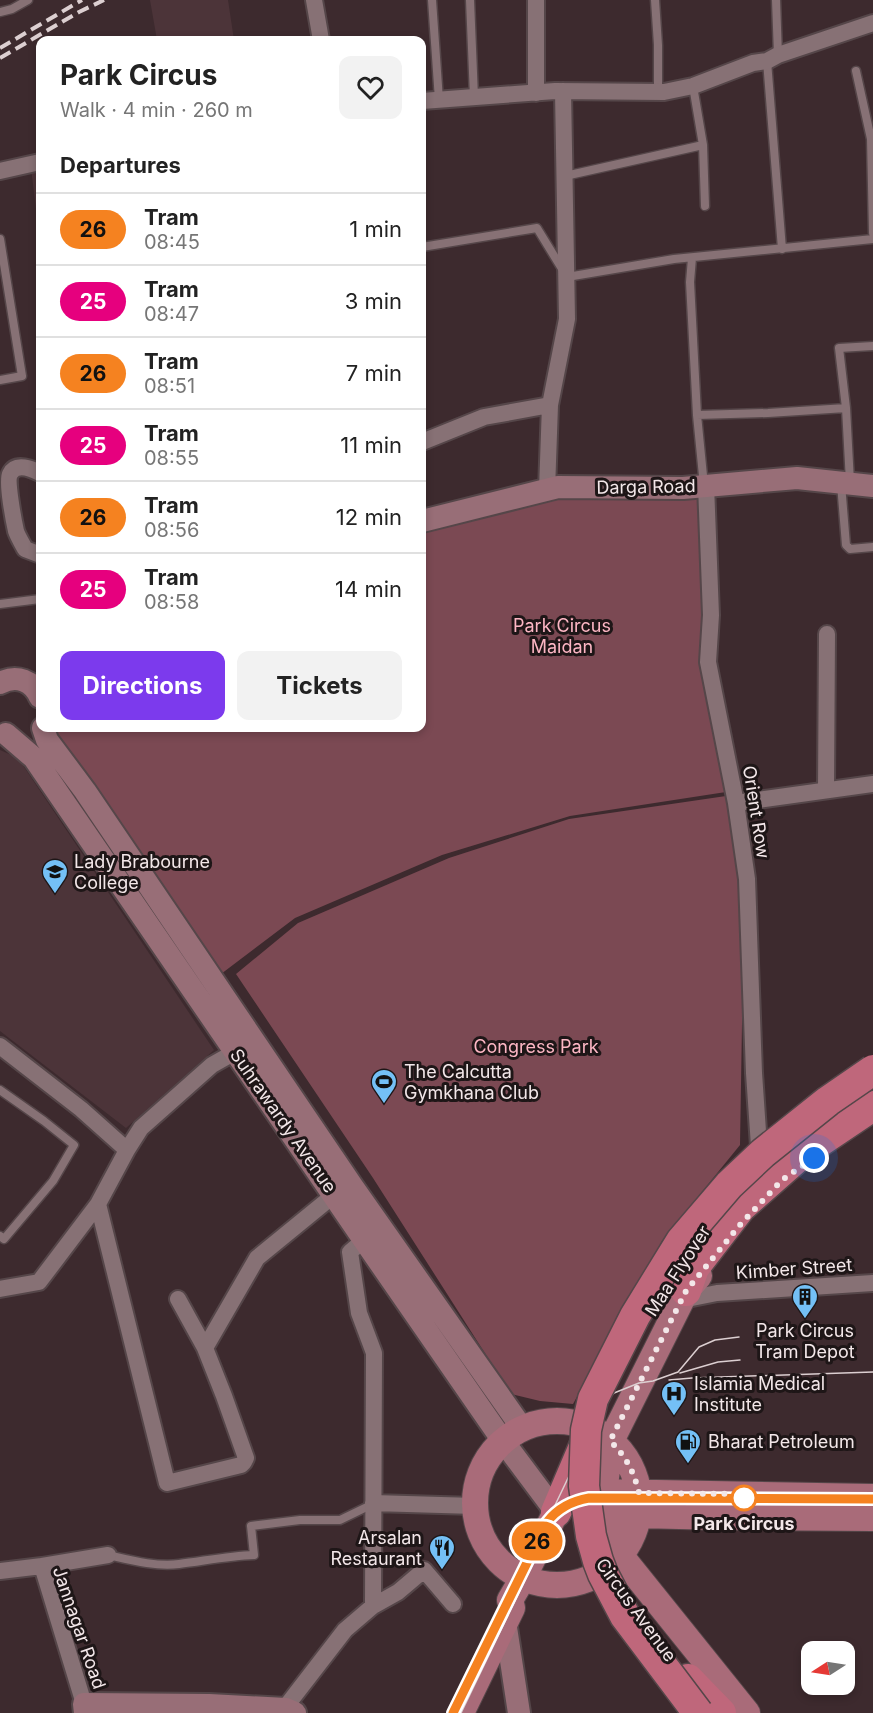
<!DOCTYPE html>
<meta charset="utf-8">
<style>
body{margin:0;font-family:Inter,sans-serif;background:#f2f2f2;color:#222;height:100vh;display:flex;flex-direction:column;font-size:22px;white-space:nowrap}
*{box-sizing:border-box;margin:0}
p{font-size:20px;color:#767676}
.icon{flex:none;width:33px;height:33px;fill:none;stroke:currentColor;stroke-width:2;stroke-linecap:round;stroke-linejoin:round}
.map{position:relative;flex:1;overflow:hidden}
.details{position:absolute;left:36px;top:36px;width:390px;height:696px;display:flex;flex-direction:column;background:#fff;border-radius:12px;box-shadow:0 3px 9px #0003}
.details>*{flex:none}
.badge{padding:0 12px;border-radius:20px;font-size:21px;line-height:39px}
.needle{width:39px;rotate:258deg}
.buttons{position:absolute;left:801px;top:1641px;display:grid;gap:12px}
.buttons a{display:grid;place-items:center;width:54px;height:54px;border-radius:12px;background:#fff;box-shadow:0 3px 9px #0003;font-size:30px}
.you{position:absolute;width:30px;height:30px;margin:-15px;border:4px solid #fff;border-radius:50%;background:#1a73e8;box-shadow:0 0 0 9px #1a73e833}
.map>.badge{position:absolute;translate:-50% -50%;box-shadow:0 0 0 3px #fff}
h2{padding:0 24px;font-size:22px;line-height:54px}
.round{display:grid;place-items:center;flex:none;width:63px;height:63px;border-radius:12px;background:#f2f2f2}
.head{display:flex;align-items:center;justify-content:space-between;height:102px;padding:0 24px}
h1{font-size:28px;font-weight:700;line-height:45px}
.primary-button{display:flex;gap:12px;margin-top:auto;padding:12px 24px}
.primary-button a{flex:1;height:69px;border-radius:12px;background:#7c3aed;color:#fff;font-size:24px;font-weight:700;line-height:69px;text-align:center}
.primary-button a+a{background:#f2f2f2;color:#222}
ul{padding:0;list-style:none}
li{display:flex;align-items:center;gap:18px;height:72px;padding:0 24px;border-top:2px solid #e0e0e0}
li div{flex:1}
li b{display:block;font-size:22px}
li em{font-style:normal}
li .badge{min-width:66px;font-weight:700;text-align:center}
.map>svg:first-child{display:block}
.built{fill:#4c3439}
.green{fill:#7b4953}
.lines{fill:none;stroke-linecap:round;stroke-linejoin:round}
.lane-casing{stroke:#554649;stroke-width:11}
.street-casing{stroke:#554649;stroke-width:20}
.secondary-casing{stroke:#554649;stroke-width:26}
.primary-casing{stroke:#554649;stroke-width:28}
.highway-casing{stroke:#554649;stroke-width:33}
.lane{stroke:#877175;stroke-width:8}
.street{stroke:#877175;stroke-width:16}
.secondary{stroke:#986e77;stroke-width:22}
.primary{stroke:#a96b79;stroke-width:26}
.highway{stroke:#bf677b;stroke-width:30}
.tram{stroke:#dccfd1;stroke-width:1.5}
.rail{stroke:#dccfd1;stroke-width:4;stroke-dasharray:12 6;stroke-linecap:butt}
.highway-bridge-casing{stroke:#554649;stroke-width:33;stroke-linecap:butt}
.highway-bridge{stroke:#bf677b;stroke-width:30}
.line-casing{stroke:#fff;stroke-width:14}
.line{stroke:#f58220;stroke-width:9}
.walk{stroke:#f3e7e9;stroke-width:6;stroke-dasharray:0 10.8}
.stop-dot{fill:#fff;stroke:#f58220;stroke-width:3}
.labels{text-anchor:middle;stroke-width:6;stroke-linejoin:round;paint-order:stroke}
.street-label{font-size:18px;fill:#f3e7e9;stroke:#1e1617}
.park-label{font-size:18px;fill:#fdb6c4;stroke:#1e1617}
.poi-label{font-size:18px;fill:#f3e7e9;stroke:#1e1617;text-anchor:start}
.stop-label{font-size:18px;font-weight:bold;fill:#f3e7e9;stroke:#1e1617}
</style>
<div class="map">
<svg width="873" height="1713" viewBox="0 0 873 1713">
<rect width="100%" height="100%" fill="#3d2a2e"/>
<!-- built -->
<path class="built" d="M150,0H228L234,40H157Z
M40,166V242L31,168Z
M0,750L18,758L214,1050L126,1128L0,1031Z"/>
<!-- green -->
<path class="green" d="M558,494L700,495L726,792L570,816L442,855L295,918L221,974L46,728H422V522Z
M726,796L738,858L743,964L740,1145L662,1241L573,1404L540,1401L511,1394L373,1178L236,974L298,923L449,858L569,819Z"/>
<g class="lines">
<defs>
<path id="lane" d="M432,0L439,100
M470,0L474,97
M655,0L658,45V92
M776,0L778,55
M0,12L12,9L28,0
M767,61L782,249
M856,71L871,139H873
M693,86L703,145L705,206
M871,139L873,233
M565,176L703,145
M0,239L22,376L0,380
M422,247L537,228L567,277L674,259L873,239
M692,258L690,282L697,415L704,486
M697,415L768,413L846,408
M850,482L846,408L839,348L873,346
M841,484L846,545L850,549L873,547
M0,604L40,599
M0,1090L44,1121L74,1145L53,1181L4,1239L0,1236
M108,1555C130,1560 156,1567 179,1564C204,1561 228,1556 254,1555L251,1526L300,1520H340L373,1504"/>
<path id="street" d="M314,0L321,40
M536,0V93
M422,101L555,91L664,92L693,86L753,63L767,61L778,55L873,23
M0,171L40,162
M422,442L484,417L550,405
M40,473C32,469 16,462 10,474C6,481 14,522 16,531C18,537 22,543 25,549L38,554L40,553
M706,485L711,615L708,662L736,803L747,879L754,1073L759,1146
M547,490L550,405L567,319L563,91
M826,790L827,634
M736,803L873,784
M0,1046L81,1109L127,1150
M364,1240L350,1252L359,1313L374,1353L373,1606
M0,1289L39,1282L98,1204
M178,1299L205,1348L224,1396L246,1458L244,1462L241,1465L167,1483L98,1204L127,1150L141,1128L212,1065L235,1052
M682,1300L717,1293L873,1283
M205,1348L257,1258L334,1195
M373,1503L475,1506
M42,1566L108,1555
M0,1571L42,1566L84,1704
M281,1713L345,1630L373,1606L398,1592L424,1570L453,1604"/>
<path id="secondary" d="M422,521L558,487L683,488L797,478L873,486
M0,683C17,674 33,681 40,697
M43,728L47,740L85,791L352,1186L522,1428
M6,734L34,758L364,1240L503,1441L556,1512
M505,1621L519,1713
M85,1713L84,1704L209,1705L286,1709L295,1713"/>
<path id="primary" d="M699,1276L686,1291L611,1441L604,1492L605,1511L620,1555L747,1713
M475 1503a82 82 0 1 1 164 0a82 82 0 1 1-164 0Z
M622,1513L638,1515L721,1517L873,1518
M461,1713L512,1608L510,1600L523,1578L556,1512L566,1502L575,1496L593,1492H604L873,1497"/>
<path id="highway" d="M686,1291L694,1268L741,1207L800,1155L873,1106
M556,1512L585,1444
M688,1679L721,1713"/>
</defs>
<!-- lane casing -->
<use href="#lane" class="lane-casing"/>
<!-- street casing -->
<use href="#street" class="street-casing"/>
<!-- secondary casing -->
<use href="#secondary" class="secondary-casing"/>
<!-- primary casing -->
<use href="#primary" class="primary-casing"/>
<!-- highway casing -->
<use href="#highway" class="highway-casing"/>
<!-- lane -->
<use href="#lane" class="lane"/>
<!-- street -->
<use href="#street" class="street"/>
<!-- secondary -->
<use href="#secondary" class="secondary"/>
<!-- primary -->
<use href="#primary" class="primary"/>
<!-- highway -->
<use href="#highway" class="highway"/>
<!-- tram -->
<path class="tram" d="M680,1373L718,1362L740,1360
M669,1380L692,1378L873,1372
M580,1456C578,1478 590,1496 612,1503
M547,1522L592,1428L606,1402L614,1393L639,1383L653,1381L678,1372L699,1347L715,1340L739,1337
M461,1713L552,1524C562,1511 573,1506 589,1504L873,1505"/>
<!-- rail -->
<path class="rail" d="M0,48L82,0
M0,58L79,12L104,0"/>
<defs>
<path id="highway-bridge" d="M698,1713L625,1616L603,1574L598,1561L591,1536L584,1486L586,1430L593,1399L635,1316L681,1241L729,1185L763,1153L828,1101L873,1070"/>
</defs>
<!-- highway-bridge casing -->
<use href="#highway-bridge" class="highway-bridge-casing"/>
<!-- highway-bridge -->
<use href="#highway-bridge" class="highway-bridge"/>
</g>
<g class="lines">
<defs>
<path id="line" d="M453,1713L547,1522C558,1508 571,1501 589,1498L873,1499"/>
</defs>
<!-- line casing -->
<use href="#line" class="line-casing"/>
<!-- line -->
<use href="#line" class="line"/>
<!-- walk -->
<path class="walk" d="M744,1498L741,1494L639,1493C634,1472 626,1456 610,1441L686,1291L739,1226L782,1180L814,1158"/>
</g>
<!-- icons -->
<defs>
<symbol id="university-pin" viewBox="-11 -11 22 30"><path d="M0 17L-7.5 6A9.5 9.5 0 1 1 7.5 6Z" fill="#74c0f6" stroke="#1e1617"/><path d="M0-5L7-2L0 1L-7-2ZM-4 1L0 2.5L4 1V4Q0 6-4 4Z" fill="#111"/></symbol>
<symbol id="stadium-pin" viewBox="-11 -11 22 30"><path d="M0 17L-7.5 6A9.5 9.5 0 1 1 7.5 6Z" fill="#74c0f6" stroke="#1e1617"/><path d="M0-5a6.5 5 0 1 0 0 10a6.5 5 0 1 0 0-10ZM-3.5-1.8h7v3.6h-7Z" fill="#111"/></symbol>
<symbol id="building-pin" viewBox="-11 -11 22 30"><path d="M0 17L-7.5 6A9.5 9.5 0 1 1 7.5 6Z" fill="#74c0f6" stroke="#1e1617"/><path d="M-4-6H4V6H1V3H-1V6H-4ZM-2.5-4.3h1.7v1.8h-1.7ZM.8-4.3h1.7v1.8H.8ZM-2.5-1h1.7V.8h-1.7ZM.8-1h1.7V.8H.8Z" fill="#111"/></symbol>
<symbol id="hospital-pin" viewBox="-11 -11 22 30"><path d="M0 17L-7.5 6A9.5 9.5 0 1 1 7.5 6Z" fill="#74c0f6" stroke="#1e1617"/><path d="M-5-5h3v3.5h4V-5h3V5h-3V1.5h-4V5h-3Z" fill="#111"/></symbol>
<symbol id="fuel-pin" viewBox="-11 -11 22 30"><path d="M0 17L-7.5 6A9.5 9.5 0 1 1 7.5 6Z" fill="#74c0f6" stroke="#1e1617"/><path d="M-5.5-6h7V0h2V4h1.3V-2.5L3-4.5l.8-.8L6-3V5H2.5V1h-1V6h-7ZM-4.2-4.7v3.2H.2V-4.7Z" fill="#111"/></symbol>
<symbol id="restaurant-pin" viewBox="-11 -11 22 30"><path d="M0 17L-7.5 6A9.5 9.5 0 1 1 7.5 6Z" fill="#74c0f6" stroke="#1e1617"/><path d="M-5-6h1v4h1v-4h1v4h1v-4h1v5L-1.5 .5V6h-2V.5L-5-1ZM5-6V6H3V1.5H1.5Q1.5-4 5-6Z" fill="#111"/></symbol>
</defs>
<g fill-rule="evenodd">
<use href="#university-pin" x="40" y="857" width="30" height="40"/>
<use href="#stadium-pin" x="369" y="1067" width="30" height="40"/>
<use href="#building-pin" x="790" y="1282" width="30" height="40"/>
<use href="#hospital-pin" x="659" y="1379" width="30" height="40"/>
<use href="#fuel-pin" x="673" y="1427" width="30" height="40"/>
<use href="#restaurant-pin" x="427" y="1533" width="30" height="40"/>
</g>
<!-- markers -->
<circle class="stop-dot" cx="744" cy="1498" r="12"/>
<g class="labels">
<!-- street labels -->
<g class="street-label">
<text transform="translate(646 487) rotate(-1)" y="6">Darga Road</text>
<text transform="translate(756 812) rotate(81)" y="6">Orient Row</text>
<text transform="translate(283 1121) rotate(55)" y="6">Suhrawardy Avenue</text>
<text transform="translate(794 1269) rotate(-4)" y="6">Kimber Street</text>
<text transform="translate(678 1271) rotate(-57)" y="6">Maa Flyover</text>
<text transform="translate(636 1610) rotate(54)" y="6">Circus Avenue</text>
<text transform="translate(79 1628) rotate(71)" y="6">Jannagar Road</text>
</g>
<!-- park labels -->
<g class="park-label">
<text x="562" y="632">Park Circus<tspan x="562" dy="21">Maidan</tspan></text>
<text x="536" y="1053">Congress Park</text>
</g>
<!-- poi labels -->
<g class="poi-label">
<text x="74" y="868">Lady Brabourne<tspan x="74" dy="21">College</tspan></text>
<text x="404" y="1078">The Calcutta<tspan x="404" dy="21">Gymkhana Club</tspan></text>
<text x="805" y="1337" text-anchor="middle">Park Circus<tspan x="805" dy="21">Tram Depot</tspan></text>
<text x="694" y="1390">Islamia Medical<tspan x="694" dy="21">Institute</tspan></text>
<text x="708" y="1448">Bharat Petroleum</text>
<text x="422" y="1544" text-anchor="end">Arsalan<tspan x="422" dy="21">Restaurant</tspan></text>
</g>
<!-- stop labels -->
<g class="stop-label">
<text x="744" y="1530">Park Circus</text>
</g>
</g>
</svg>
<div class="buttons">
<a><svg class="needle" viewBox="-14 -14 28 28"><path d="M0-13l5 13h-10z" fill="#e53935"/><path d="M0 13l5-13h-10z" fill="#767676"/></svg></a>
</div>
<div class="you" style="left:814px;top:1158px"></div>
<b class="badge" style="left:537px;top:1541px;background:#f58220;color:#111">26</b>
<section class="details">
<div class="head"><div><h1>Park Circus</h1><p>Walk · 4 min · 260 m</p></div><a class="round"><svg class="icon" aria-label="heart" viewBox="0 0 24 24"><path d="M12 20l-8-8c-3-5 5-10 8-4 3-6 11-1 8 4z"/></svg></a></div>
<h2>Departures</h2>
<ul>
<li><span class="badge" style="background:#f58220;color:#111">26</span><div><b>Tram</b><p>08:45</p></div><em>1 min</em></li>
<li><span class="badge" style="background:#e6007e;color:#fff">25</span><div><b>Tram</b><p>08:47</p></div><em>3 min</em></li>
<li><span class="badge" style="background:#f58220;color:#111">26</span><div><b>Tram</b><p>08:51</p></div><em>7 min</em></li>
<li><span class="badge" style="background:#e6007e;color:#fff">25</span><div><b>Tram</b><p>08:55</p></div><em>11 min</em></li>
<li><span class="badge" style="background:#f58220;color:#111">26</span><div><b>Tram</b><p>08:56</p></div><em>12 min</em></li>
<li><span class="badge" style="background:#e6007e;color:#fff">25</span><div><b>Tram</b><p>08:58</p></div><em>14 min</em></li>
</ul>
<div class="primary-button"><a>Directions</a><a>Tickets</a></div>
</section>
</div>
